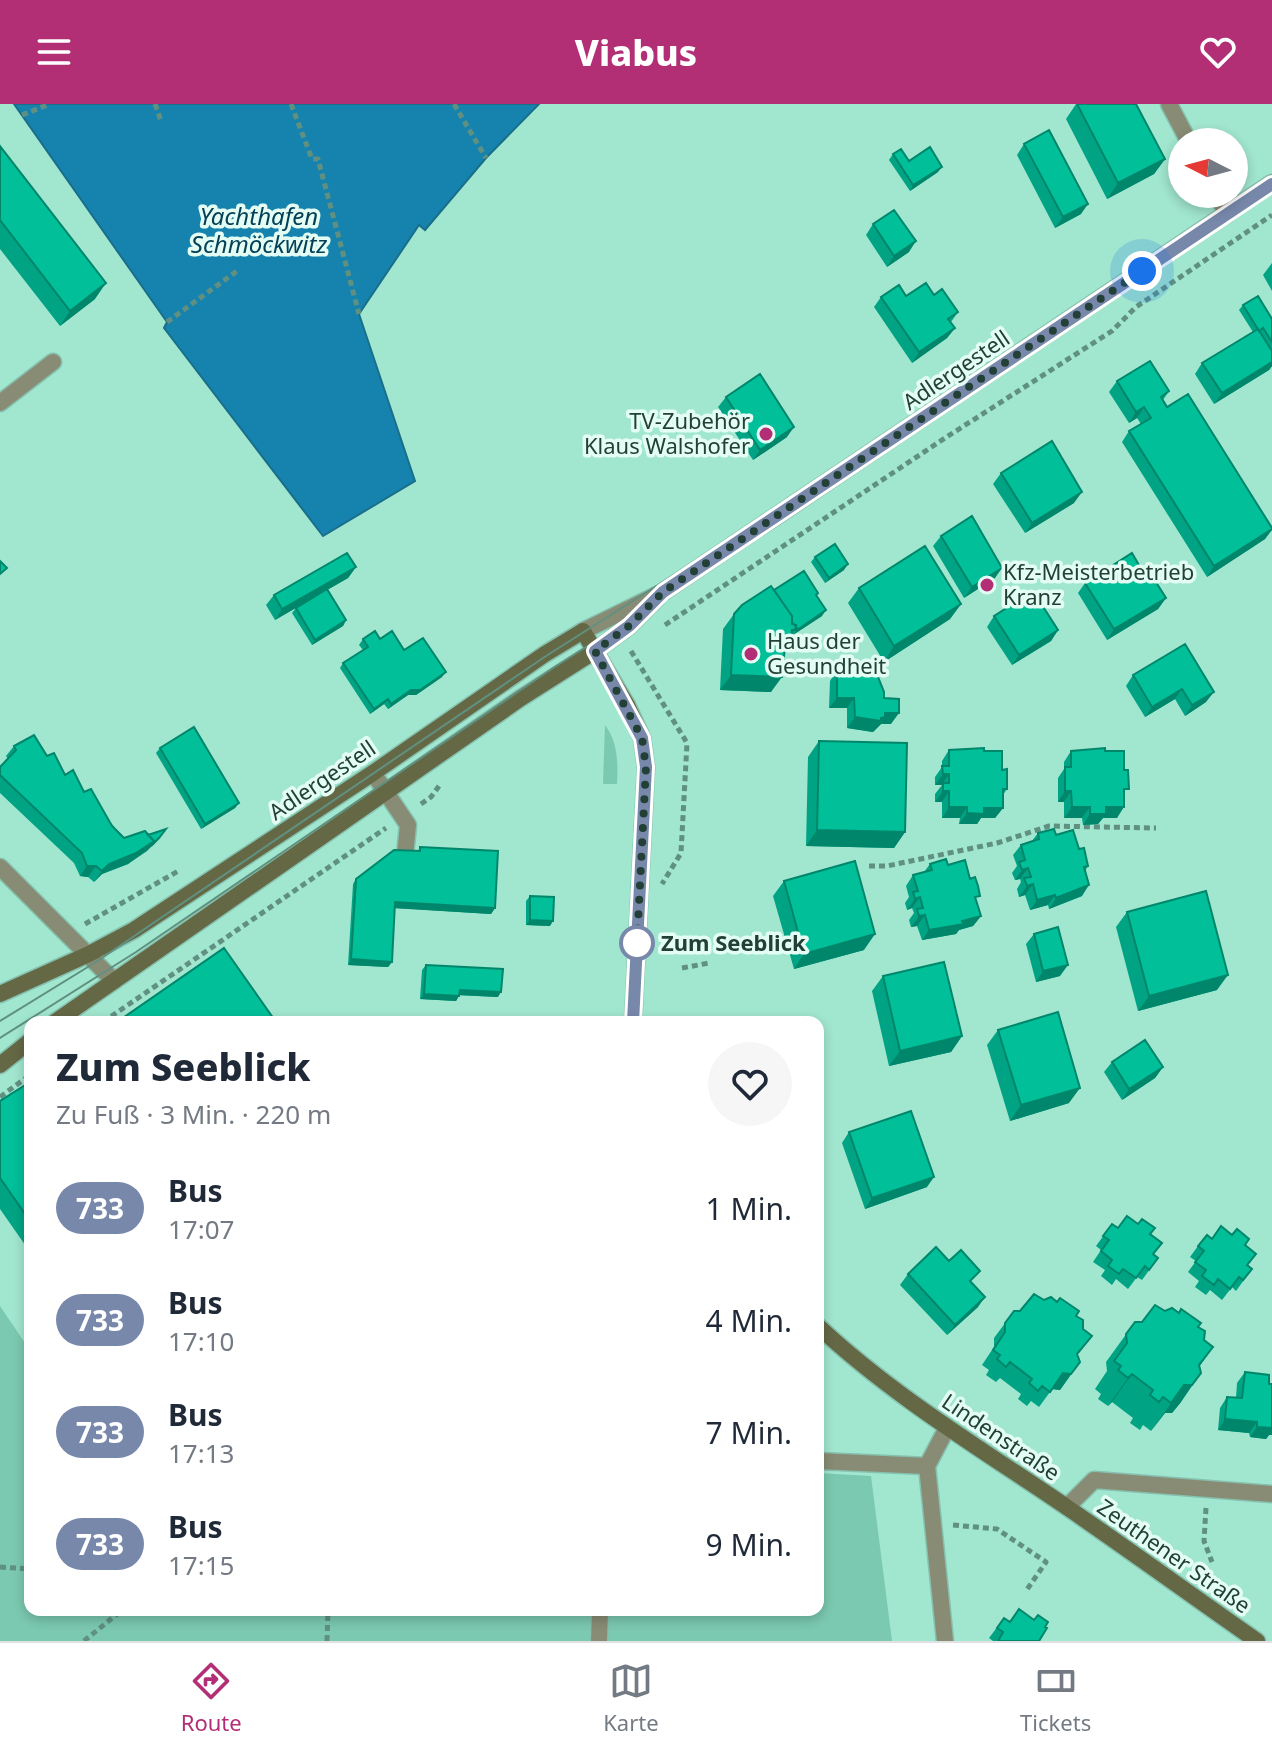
<!DOCTYPE html>
<html lang="de">
<meta charset="utf-8">
<style>
body{margin:0;font-family:"Noto Sans",sans-serif;background:#f6f6f7;color:#1f2937;height:100vh;display:flex;flex-direction:column;font-size:30px;white-space:nowrap}
*{box-sizing:border-box;margin:0}
p{font-size:26px;color:#747a83}
.icon{flex:none;width:44px;height:44px;fill:none;stroke:currentColor;stroke-width:2;stroke-linecap:round;stroke-linejoin:round}
.map{position:relative;flex:1;overflow:hidden}
.details{position:absolute;left:24px;top:912px;width:800px;height:600px;display:flex;flex-direction:column;background:#fff;border-radius:16px;box-shadow:0 4px 12px #0003}
.details>*{flex:none}
.badge{padding:0 16px;border-radius:26px;font-size:28px;line-height:52px}
.needle{width:52px;rotate:276deg}
.tools{position:absolute;left:1168px;top:24px;display:grid;gap:16px}
.tools a{display:grid;place-items:center;width:80px;height:80px;border-radius:50%;background:#fff;box-shadow:0 4px 12px #0003;font-size:40px}
.you{position:absolute;width:40px;height:40px;margin:-20px;border:6px solid #fff;border-radius:50%;background:#1a73e8;box-shadow:0 0 0 12px #1a73e833}
.map>.badge{position:absolute;translate:-50% -50%;box-shadow:0 0 0 4px #fff}
.round{display:grid;place-items:center;flex:none;width:84px;height:84px;border-radius:42px;background:#f6f6f7}
.head{display:flex;align-items:center;justify-content:space-between;height:136px;padding:0 32px}
h1{font-size:38px;font-weight:800;line-height:60px}
ul{padding:0;list-style:none}
li{display:flex;align-items:center;gap:24px;height:112px;padding:0 32px}
li div{flex:1}
li b{display:block;font-size:30px}
li em{font-style:normal}
li .badge{min-width:88px;font-weight:700;text-align:center}
header{display:flex;justify-content:space-between;align-items:center;height:104px;padding:0 32px;background:#b22f76;color:#fff;font-size:36px;font-weight:800}
.tabs{display:flex;justify-content:space-around;align-items:center;height:112px;border-top:2px solid #e0e1e3;background:#fff;font-size:22px;color:#747a83}
.tabs a{display:grid;justify-items:center;gap:4px}
.tabs .active{color:#b22f76}
.map>svg:first-child{display:block}
.green{fill:#7bc9b0}
.water{fill:#1583ae;stroke:#196f8a;stroke-width:2}
.lines{fill:none;stroke-linecap:round;stroke-linejoin:round}
.service-casing{stroke:#85c1ae;stroke-width:19}
.minor-casing{stroke:#85c1ae;stroke-width:19}
.tertiary-casing{stroke:#85c1ae;stroke-width:19}
.secondary-casing{stroke:#85c1ae;stroke-width:19}
.path{stroke:#609081;stroke-width:5;stroke-dasharray:6 4;stroke-linecap:butt}
.service{stroke:#898c74;stroke-width:16}
.minor{stroke:#898c74;stroke-width:16}
.tertiary{stroke:#898c74;stroke-width:16}
.secondary{stroke:#656845;stroke-width:16}
.tram{stroke:#609080;stroke-width:2}
.wall{fill:#00a484}
.shaded-wall{fill:#00866b}
.building{fill:#00bf99;stroke:#00866b;stroke-width:2}
.line-casing{stroke:#fff;stroke-width:18}
.line{stroke:#78a;stroke-width:12}
.walk{stroke:#234037;stroke-width:8;stroke-dasharray:0 14.4}
.poi-dot{fill:#b22f76;stroke:#e3fdf4;stroke-width:3}
.stop-dot{fill:#fff;stroke:#78a;stroke-width:4}
.labels{text-anchor:middle;stroke-width:7;stroke-linejoin:round;paint-order:stroke}
.street-label{font-size:22px;fill:#234037;stroke:#e3fdf4}
.poi-label{font-size:22px;fill:#234037;stroke:#e3fdf4;text-anchor:start}
.stop-label{font-size:22px;font-weight:bold;fill:#234037;stroke:#e3fdf4;text-anchor:start}
.water-label{font-size:24px;font-style:italic;fill:#064057;stroke:#e3fdf4}
</style>
<header><svg class="icon" aria-label="menu" viewBox="0 0 24 24"><path d="M4 6h16M4 12h16M4 18h16"/></svg>Viabus<svg class="icon" aria-label="heart" viewBox="0 0 24 24"><path d="M12 20l-8-8c-3-5 5-10 8-4 3-6 11-1 8 4z"/></svg></header>
<div class="map">
<svg width="1272" height="1537" viewBox="0 0 1272 1537">
<rect width="100%" height="100%" fill="#a1e6cf"/>
<!-- green -->
<path class="green" d="M605,621C618,638 618,659 617,680H603Z
M0,1202L27,1242L30,1241V1506H818V1369L871,1372L892,1537H0Z"/>
<!-- water -->
<path class="water" d="M14,0H539L486,54L425,126L419,121L359,210L415,377L323,432L164,224L167,218Z"/>
<g class="lines">
<defs>
<path id="service" d="M373,669L408,721L405,751
M818,1357L927,1362"/>
<path id="minor" d="M1169,0L1189,38
M1216,90L1227,110
M0,299L53,258
M0,763L114,877
M1067,1403L1094,1376L1272,1390
M599,1537L600,1506
M945,1537L927,1362L947,1324"/>
<path id="tertiary" d="M583,527L663,488L1272,79
M595,547L629,522L657,494"/>
<path id="secondary" d="M0,890L89,850L134,826L373,669L545,550L583,527L627,601L642,634L646,663L633,918
M55,918L521,594L595,547
M0,961L30,937
M818,1222C894,1293 983,1346 1068,1404C1132,1448 1194,1493 1257,1537"/>
</defs>
<!-- service casing -->
<use href="#service" class="service-casing"/>
<!-- minor casing -->
<use href="#minor" class="minor-casing"/>
<!-- tertiary casing -->
<use href="#tertiary" class="tertiary-casing"/>
<!-- secondary casing -->
<use href="#secondary" class="secondary-casing"/>
<!-- path -->
<path class="path" d="M155,0L161,17
M291,0L312,55H318L359,210
M454,0L486,54
M22,11L50,0
M167,218L237,167
M665,521L945,334L1112,227L1136,203L1272,111
M631,547L687,639L681,749L662,780
M421,700L431,693L439,682
M869,762H887L997,739L1049,722L1156,724
M85,820L180,766
M662,840L683,842
M682,864L709,859
M103,918L386,724
M0,993L30,971
M1206,1404L1204,1437L1212,1458
M953,1421L997,1425L1046,1458L1026,1487
M0,1463L30,1465
M84,1537L122,1506
M327,1537L328,1506"/>
<!-- service -->
<use href="#service" class="service"/>
<!-- minor -->
<use href="#minor" class="minor"/>
<!-- tertiary -->
<use href="#tertiary" class="tertiary"/>
<!-- secondary -->
<use href="#secondary" class="secondary"/>
<!-- tram -->
<path class="tram" d="M0,917L96,858L546,552L762,415L1272,71
M0,934L136,848L553,564L778,421L1272,87"/>
</g>
<!-- wall -->
<path class="wall" d="M1076,0L1165,55L1154,70L1107,95L1066,15Z
M1024,40L1081,110L1055,124L1017,51Z
M0,42L95,195L60,222L0,145Z
M893,50L909,57L938,68L910,87L889,56Z
M873,120L909,148L887,163L866,131Z
M1272,159V187L1263,171Z
M934,191L958,208L951,218L955,224L947,234L912,259L874,203L881,193Z
M1243,201L1272,215V262L1269,266L1214,300L1195,270L1202,259L1253,228L1239,206Z
M1117,277L1169,287L1163,296L1167,303L1272,426L1265,435L1207,473L1122,338L1129,327L1141,320L1137,314L1129,319L1109,288Z
M726,293L787,333L753,356L718,303Z
M1001,369L1074,399L1025,429L993,380Z
M941,432L995,474L964,494L933,442Z
M815,453L844,466L825,479L811,458Z
M356,463L348,474L327,486L346,516L343,522L312,541L292,509L296,504L304,499L275,516L266,501L274,491Z
M1143,468L1166,494L1158,505L1107,536L1078,489L1085,479Z
M859,484L961,500L950,515L884,558L848,499Z
M774,486L818,489L816,492L822,512L791,532L771,588L720,586L723,525L734,510Z
M994,512L1058,526L1051,537L1012,561L987,523Z
M363,535H380L404,546L442,573L416,591H408L388,605L384,600L370,610L340,564L343,559L363,546L359,541Z
M1185,540L1206,598L1185,612L1175,595L1145,613L1126,582L1133,571Z
M837,566L884,594L891,620H881L873,628L847,624V604H829L830,577Z
M819,637L905,728L894,744L806,742L808,653Z
M14,642L47,652L84,688L124,734L155,739L128,760L102,770L94,778L88,773L80,772L74,759L0,689V663L8,655L6,652Z
M160,644L239,699L235,704L201,725L156,649Z
M949,646L984,647L1002,666L1007,685L1003,691V704L995,714H981L977,720H959L960,714H942V698H935V690L942,681H935V673L942,663V657Z
M1071,647H1105L1124,691L1117,714H1103L1098,720L1083,721L1082,714H1064V698H1058V674L1064,665V658Z
M1038,729L1056,731L1079,745L1088,762L1085,767L1082,792L1049,805L1048,801L1030,806L1025,791L1019,793L1017,785L1021,778L1020,775L1015,776L1012,769L1017,762L1013,751L1021,741L1032,737Z
M420,743L495,804L491,810L395,804L392,858L388,863L348,861L353,780L356,775L418,747Z
M930,760L948,761L976,797L981,812L973,822L959,826L956,830L922,836L917,822L911,823L909,816L914,809L912,804L907,806L905,799L909,793L906,782L913,771L924,768Z
M784,777L864,846L794,865L773,792Z
M530,792L550,822L526,821V797Z
M1127,808L1217,886L1138,907L1116,823Z
M1034,830L1060,872L1036,878L1026,840Z
M426,861L498,893L459,891L456,897L420,895L422,866Z
M883,872L962,932L951,948L889,962L872,887Z
M998,926L1069,999L1010,1017L987,941Z
M1112,958L1163,963L1155,974L1122,996L1104,968Z
M30,978V1148L0,1105V997Z
M849,1028L927,1083L865,1105L842,1039Z
M1112,1120L1118,1124L1151,1130L1153,1151L1158,1154L1142,1176L1137,1173L1128,1185L1116,1175L1112,1181L1101,1172L1105,1166L1093,1158L1101,1146L1096,1142Z
M1212,1135L1245,1141L1248,1162L1252,1165L1236,1187L1232,1183L1222,1196L1210,1186L1206,1191L1195,1183L1199,1177L1188,1168L1196,1157L1190,1153L1198,1142Z
M949,1157L972,1179L978,1203L947,1231L900,1181L908,1170Z
M1044,1196L1076,1212L1078,1251L1069,1273L1060,1286L1052,1285L1039,1303L1031,1297L1027,1302L1018,1295L1021,1290L1000,1274L996,1278L986,1271L989,1266L982,1261L994,1243V1234L1014,1207H1020Z
M1165,1207L1198,1223L1204,1236L1213,1243L1199,1263L1181,1298L1172,1309H1165L1151,1327L1143,1321L1140,1326L1130,1319L1133,1314L1112,1298L1108,1302L1098,1295L1101,1290L1095,1285L1107,1267L1106,1258L1135,1218H1142Z
M1245,1268L1269,1331L1266,1335L1250,1333L1249,1329L1218,1326L1220,1304L1227,1293L1236,1294L1237,1279Z
M1004,1514L1010,1518L1039,1537H993L989,1534Z"/>
<!-- shaded-wall -->
<path class="shaded-wall" d="M1165,55L1154,70L1107,95L1118,79Z
M942,63L938,68L910,87L913,81Z
M1088,100L1081,110L1055,124L1063,113Z
M916,137L909,148L887,163L894,152Z
M106,179L95,195L60,222L70,207Z
M955,224L947,234L912,259L919,248Z
M1272,258V262L1269,266L1214,300L1222,289Z
M1144,303L1137,314L1129,319L1136,308Z
M794,323L787,333L753,356L760,346Z
M1082,388L1074,399L1025,429L1032,419Z
M1272,425L1265,435L1207,473L1214,462Z
M848,460L844,466L825,479L829,474Z
M356,463L348,474L275,516L282,505Z
M1002,464L995,474L964,494L972,483Z
M1166,494L1158,505L1107,536L1114,525Z
M961,500L950,515L884,558L894,542Z
M826,506L822,512L793,531L797,526Z
M346,516L343,522L312,541L315,536Z
M1058,526L1051,537L1012,561L1019,551Z
M446,568L442,573L416,591H408L388,605L391,600L411,586Z
M731,571L782,573L771,588L720,586Z
M1182,585L1175,595L1145,613L1152,603Z
M1214,588L1206,598L1185,612L1192,601Z
M837,594H854L847,604H829Z
M388,595L384,600L370,610L374,605Z
M885,609H899L891,620H881L873,628L847,624L855,613Z
M943,670H949L942,681H935Z
M943,687H949L942,698H935Z
M1065,687H1071L1064,698H1058Z
M239,699L235,704L201,725L205,720Z
M949,703H967L960,714H942Z
M1072,703H1090L1082,714H1064Z
M1106,703H1124L1117,714H1103L1098,720L1083,721L1090,710Z
M984,704H1003L995,714H981L977,720H959L967,709Z
M166,725L155,739L147,747L128,760L102,770L94,778L102,767L109,760Z
M817,726L905,728L894,744L806,742Z
M87,762H96L88,773L80,772Z
M1028,764L1020,775L1015,776L1022,766Z
M1033,780L1025,791L1019,793L1027,782Z
M1089,781L1082,792L1049,805L1056,794Z
M1055,791L1048,801L1030,806L1037,796Z
M920,793L912,804L907,806L915,795Z
M395,798L495,804L491,810L392,804Z
M925,811L917,822L911,823L919,812Z
M981,812L973,822L959,826L956,830L922,836L929,826Z
M530,816L553,817L550,822L526,821Z
M875,830L864,846L794,865L804,850Z
M351,855L392,858L388,863L348,861Z
M1068,861L1060,872L1036,878L1043,867Z
M1228,871L1217,886L1138,907L1149,892Z
M460,886L501,888L498,893L456,891Z
M424,890L459,892L456,897L420,895Z
M962,932L951,948L889,962L900,947Z
M1163,963L1155,974L1122,996L1129,985Z
M1080,984L1069,999L1010,1017L1021,1001Z
M934,1073L927,1083L865,1105L872,1094Z
M985,1193L978,1203L947,1231L955,1221Z
M1213,1243L1193,1271L1201,1269L1181,1298L1172,1309H1165L1151,1327L1199,1261Z
M1080,1258L1060,1286L1052,1285L1039,1303L1063,1269Z
M1132,1270L1112,1298L1108,1302L1128,1274Z
M1225,1315L1257,1318L1249,1329L1218,1326Z
M1257,1323H1272V1331H1269L1266,1335L1250,1333Z"/>
<!-- building -->
<path class="building" d="M1077,0H1136L1165,55L1118,79Z
M1049,26L1088,100L1063,113L1024,40Z
M0,42L106,179L70,207L0,116Z
M930,43L942,63L913,81L893,50L901,45L909,57Z
M894,106L916,137L894,152L873,120Z
M926,179L934,191L942,185L958,208L948,215L955,224L919,248L881,193L899,181L906,192Z
M1258,192L1272,215V238L1263,224L1259,227L1243,201Z
M1258,225L1272,247V258L1222,289L1202,259Z
M1150,257L1169,287L1161,293L1167,303L1188,290L1272,424V425L1214,462L1129,327L1151,314L1144,303L1136,308L1117,277Z
M760,270L794,323L760,346L726,293Z
M1052,337L1082,388L1032,419L1001,369Z
M972,412L1002,464L972,483L941,432Z
M835,440L848,460L829,474L815,453Z
M925,442L961,500L894,542L859,484Z
M347,449L356,463L282,505L274,491Z
M1132,449L1143,468L1147,464L1166,494L1114,525L1085,479Z
M0,457L7,464L0,470Z
M804,467L818,489L816,491L826,506L797,526L796,521H794L792,518V512L774,486Z
M771,482L792,512V520L796,521L795,526H792L791,542H785L782,573L731,571L734,510L742,501Z
M327,485L346,516L315,536L296,504Z
M1033,487L1058,526L1019,551L994,512Z
M375,527L380,535L392,527L404,546L423,534L446,568L420,586H411L391,600L388,595L374,605L343,559L368,543L363,535Z
M1185,540L1214,588L1192,601L1182,585L1152,603L1133,571Z
M837,566L876,568L884,588V594L899,595V609H885V613L881,614V617L855,613L854,594H837Z
M194,623L239,699L205,720L160,644Z
M34,631L47,652L54,649L65,671L73,666L84,688L91,685L112,722L124,734L145,727L154,737L136,749L109,760L102,767L96,762H87L82,749L0,671V663L16,646L14,642Z
M819,637L907,639L905,728L817,726Z
M984,644V647H1002V666L1007,665V685H1003V704H984V710L967,709V703H949V687H943V679H949V670H943L942,662H949V646Z
M1105,644V647H1124V666H1128L1129,685H1124V703H1106V710H1090V703H1072L1071,687H1065V663H1071V647Z
M166,725L159,734L151,742L154,737L148,731Z
M1054,725L1056,731L1073,726L1079,745L1084,744L1088,762L1084,763L1089,781L1056,794L1055,791L1037,796L1033,780L1027,782L1024,774L1031,773L1028,764L1022,766L1019,758L1025,756L1021,741L1039,735L1038,729Z
M420,743L498,747L495,804L395,798L392,858L351,855L356,775L394,746L420,747Z
M946,755L948,761L965,756L970,775L975,773L978,782L980,792L975,793L981,812L962,817L964,820L929,826L925,811L919,812L917,805L923,804L920,793L915,795L913,788L918,787L913,771L932,766L930,760Z
M855,757L875,830L804,850L784,777Z
M1206,787L1228,871L1149,892L1127,808Z
M530,792L554,793L553,817L530,816Z
M1058,823L1068,861L1043,867L1034,830Z
M224,844L276,918H117Z
M944,858L962,932L900,947L883,872Z
M426,861L503,865L501,888L460,886L459,892L424,890Z
M1058,908L1080,984L1021,1001L998,926Z
M1145,936L1163,963L1129,985L1112,958Z
M30,978V1117L0,1074V997Z
M911,1007L934,1073L872,1094L849,1028Z
M1127,1112L1138,1120L1142,1115L1155,1124L1150,1130L1162,1139L1153,1150L1158,1154L1149,1166L1145,1162L1136,1174L1123,1165L1119,1170L1108,1162L1112,1156L1101,1147L1109,1136L1103,1132L1112,1120L1118,1124Z
M1221,1122L1232,1131L1237,1125L1249,1135L1245,1141L1256,1150L1247,1161L1252,1165L1243,1176L1239,1173L1230,1185L1218,1175L1214,1181L1202,1172L1206,1166L1195,1158L1204,1147L1198,1142L1207,1131L1212,1135Z
M936,1143L949,1157L961,1146L980,1167L970,1177L985,1193L955,1221L908,1170Z
M1034,1190L1044,1196L1051,1193L1057,1198L1060,1194L1079,1207L1076,1212L1083,1216V1225L1092,1232L1077,1250L1080,1258L1071,1270L1063,1269L1050,1288L1042,1282L1038,1287L1029,1279L1032,1275L1010,1258L1006,1263L997,1255L1000,1251L993,1246L1005,1228V1219L1014,1207H1020Z
M1155,1201L1165,1207L1172,1204L1179,1209L1181,1205L1201,1219L1198,1223L1205,1227L1204,1236L1213,1243L1199,1261L1201,1269L1192,1281H1184L1171,1299L1163,1293L1159,1298L1150,1291L1153,1286L1132,1270L1128,1274L1118,1266L1121,1262L1114,1257L1127,1239L1126,1230L1135,1218H1142Z
M1245,1268L1269,1271V1280H1272V1324L1257,1323V1318L1225,1315L1227,1293L1242,1294Z
M1019,1505L1034,1516L1038,1511L1048,1518L1045,1523L1047,1524L1039,1537H998L1003,1528L997,1524L1004,1514L1010,1518Z"/>
<g class="lines">
<defs>
<path id="line" d="M633,918L646,663L642,634L595,547L629,522L663,488L1272,80"/>
</defs>
<!-- line casing -->
<use href="#line" class="line-casing"/>
<!-- line -->
<use href="#line" class="line"/>
<!-- walk -->
<path class="walk" d="M637,839L646,663L642,634L595,547L629,522L663,488L1142,167"/>
</g>
<!-- markers -->
<g class="poi-dot">
<circle cx="766" cy="330" r="8"/>
<circle cx="987" cy="481" r="8"/>
<circle cx="751" cy="550" r="8"/>
</g>
<circle class="stop-dot" cx="637" cy="839" r="16"/>
<g class="labels">
<!-- street labels -->
<g class="street-label">
<text transform="translate(956 266) rotate(-34)" y="8">Adlergestell</text>
<text transform="translate(322 676) rotate(-34)" y="8">Adlergestell</text>
<text transform="translate(1001 1333) rotate(34)" y="8">Lindenstraße</text>
<text transform="translate(1174 1452) rotate(35)" y="8">Zeuthener Straße</text>
</g>
<!-- poi labels -->
<g class="poi-label">
<text x="750" y="325" text-anchor="end">TV-Zubehör<tspan x="750" dy="25">Klaus Walshofer</tspan></text>
<text x="1003" y="476">Kfz-Meisterbetrieb<tspan x="1003" dy="25">Kranz</tspan></text>
<text x="767" y="545">Haus der<tspan x="767" dy="25">Gesundheit</tspan></text>
</g>
<!-- stop labels -->
<g class="stop-label">
<text x="661" y="847">Zum Seeblick</text>
</g>
<!-- water labels -->
<g class="water-label">
<text x="259" y="121">Yachthafen<tspan x="259" dy="28">Schmöckwitz</tspan></text>
</g>
</g>
</svg>
<div class="tools">
<a><svg class="needle" viewBox="-14 -14 28 28"><path d="M0-13l5 13h-10z" fill="#e53935"/><path d="M0 13l5-13h-10z" fill="#747a83"/></svg></a>
</div>
<div class="you" style="left:1142px;top:167px"></div>
<section class="details">
<div class="head"><div><h1>Zum Seeblick</h1><p>Zu Fuß · 3 Min. · 220 m</p></div><a class="round"><svg class="icon" aria-label="heart" viewBox="0 0 24 24"><path d="M12 20l-8-8c-3-5 5-10 8-4 3-6 11-1 8 4z"/></svg></a></div>
<ul>
<li><span class="badge" style="background:#78a;color:#fff">733</span><div><b>Bus</b><p>17:07</p></div><em>1 Min.</em></li>
<li><span class="badge" style="background:#78a;color:#fff">733</span><div><b>Bus</b><p>17:10</p></div><em>4 Min.</em></li>
<li><span class="badge" style="background:#78a;color:#fff">733</span><div><b>Bus</b><p>17:13</p></div><em>7 Min.</em></li>
<li><span class="badge" style="background:#78a;color:#fff">733</span><div><b>Bus</b><p>17:15</p></div><em>9 Min.</em></li>
</ul>
</section>
</div>
<nav class="tabs">
<a class="active"><svg class="icon" aria-label="directions" viewBox="0 0 24 24"><path d="M12 3l9 9-9 9-9-9zM9 14v-3h6M13 9l2 2-2 2"/></svg>Route</a>
<a><svg class="icon" aria-label="map" viewBox="0 0 24 24"><path d="M3 6l6-2 6 2 6-2v14l-6 2-6-2-6 2zM9 4v14M15 6v14"/></svg>Karte</a>
<a><svg class="icon" aria-label="tickets" viewBox="0 0 24 24"><path d="M3 7h18v10H3zM15 7v10"/></svg>Tickets</a>
</nav>
